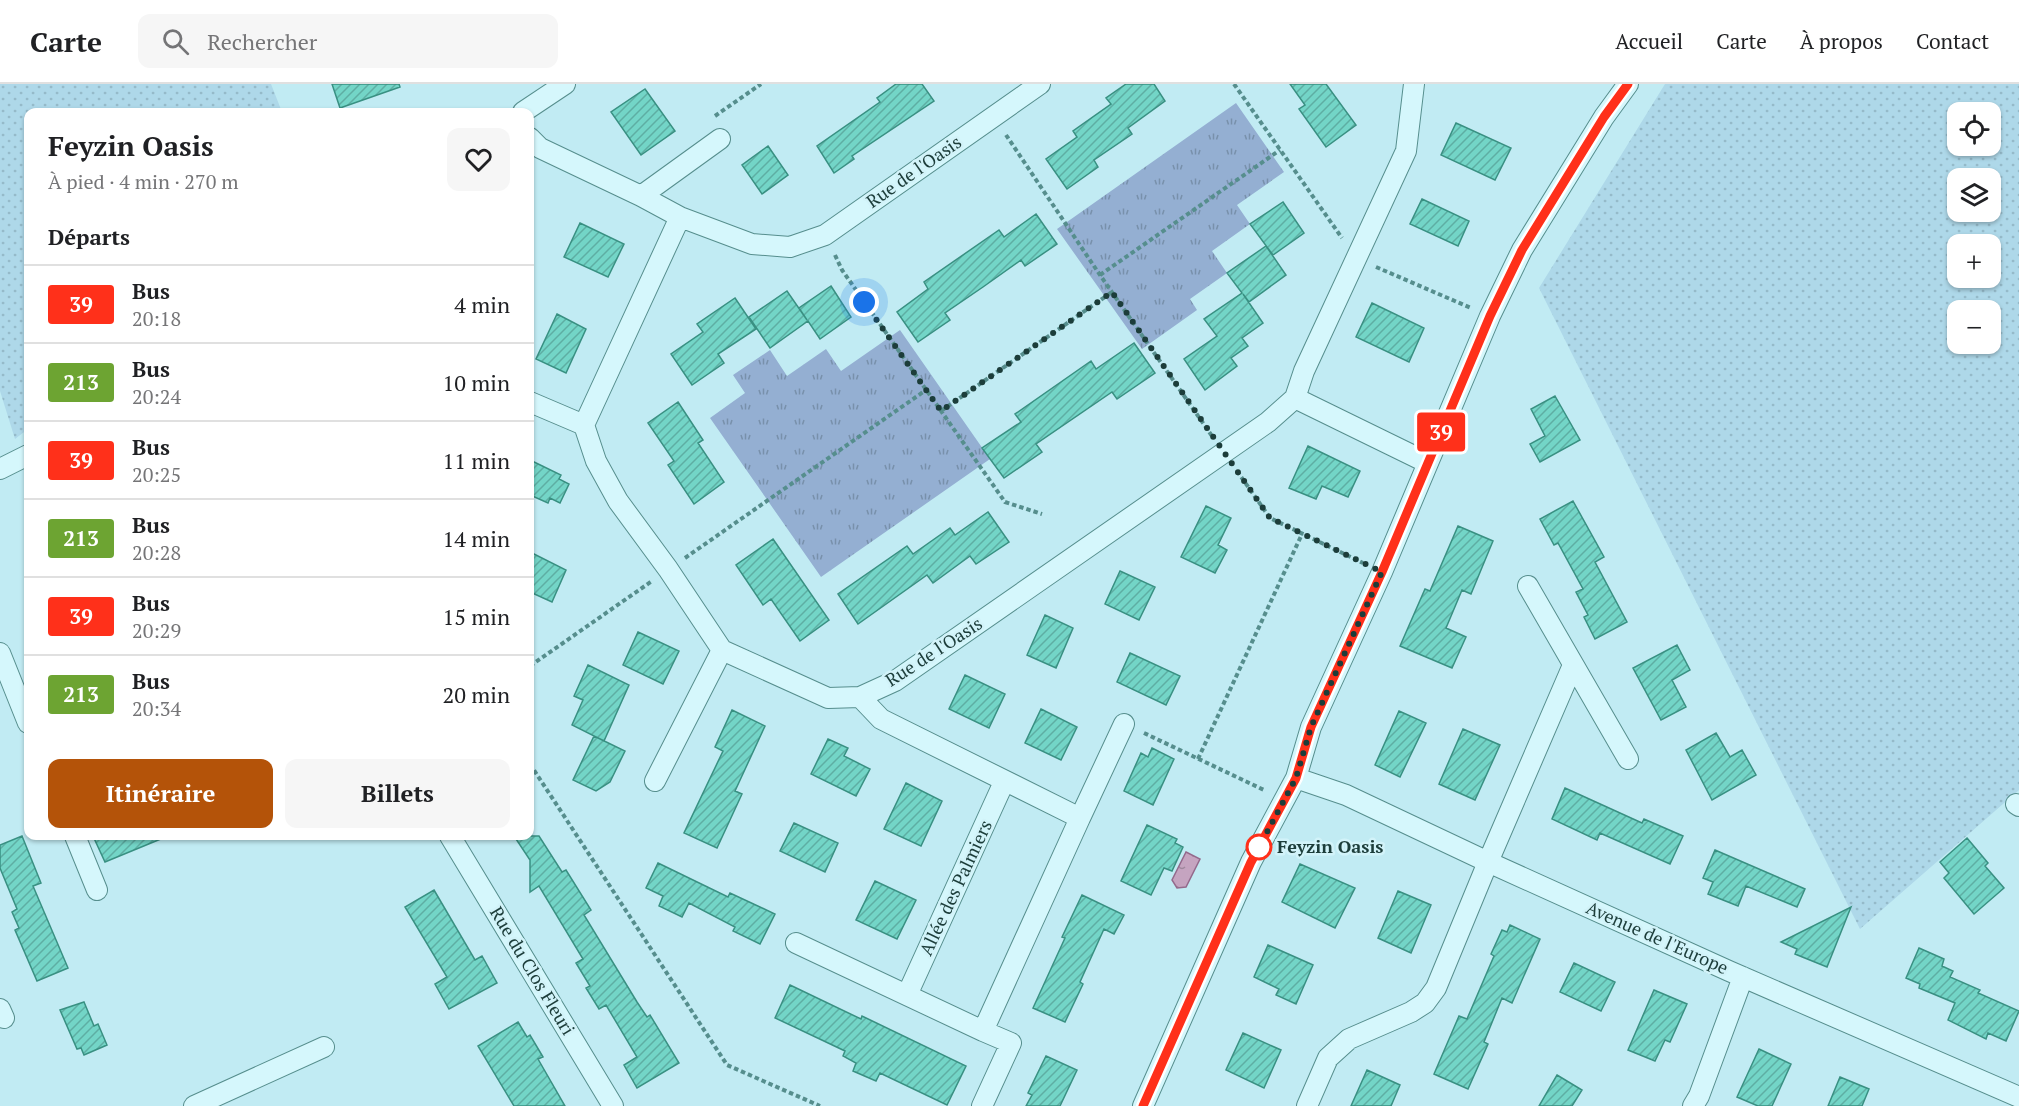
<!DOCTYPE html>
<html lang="fr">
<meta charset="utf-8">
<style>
body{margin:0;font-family:"PT Serif",serif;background:#f6f6f6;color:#202124;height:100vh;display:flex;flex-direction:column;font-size:22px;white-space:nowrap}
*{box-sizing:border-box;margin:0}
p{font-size:20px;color:#757577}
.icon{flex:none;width:33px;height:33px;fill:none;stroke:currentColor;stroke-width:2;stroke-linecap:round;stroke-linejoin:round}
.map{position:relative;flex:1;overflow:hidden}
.details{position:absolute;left:24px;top:24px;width:510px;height:732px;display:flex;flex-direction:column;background:#fff;border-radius:12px;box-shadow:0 2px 4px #0004}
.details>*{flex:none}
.badge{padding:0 12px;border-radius:4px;font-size:21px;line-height:39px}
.tools{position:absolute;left:1947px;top:18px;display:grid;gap:12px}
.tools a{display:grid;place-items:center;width:54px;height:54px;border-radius:12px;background:#fff;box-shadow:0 2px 4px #0004;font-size:30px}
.you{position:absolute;width:30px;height:30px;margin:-15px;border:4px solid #fff;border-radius:50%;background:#1a73e8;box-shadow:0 0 0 9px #1a73e833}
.map>.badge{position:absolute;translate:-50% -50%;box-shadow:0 0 0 3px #fff}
h2{padding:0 24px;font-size:22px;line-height:54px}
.round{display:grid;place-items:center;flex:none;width:63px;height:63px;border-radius:12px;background:#f6f6f6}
.headline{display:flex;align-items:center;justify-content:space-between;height:102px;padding:0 24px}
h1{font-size:28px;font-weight:700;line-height:45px}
.primary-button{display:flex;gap:12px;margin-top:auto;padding:12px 24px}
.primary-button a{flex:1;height:69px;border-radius:12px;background:#b45309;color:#fff;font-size:24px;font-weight:700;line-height:69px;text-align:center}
.primary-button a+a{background:#f6f6f6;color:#202124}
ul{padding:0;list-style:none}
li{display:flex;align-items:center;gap:18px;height:78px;padding:0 24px;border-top:2px solid #e0e0e0}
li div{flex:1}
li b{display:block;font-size:22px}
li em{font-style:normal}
li .badge{min-width:66px;font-weight:700;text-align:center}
header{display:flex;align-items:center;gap:36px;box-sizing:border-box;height:84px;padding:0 30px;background:#fff;border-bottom:2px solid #e0e0e0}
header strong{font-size:28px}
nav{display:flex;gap:33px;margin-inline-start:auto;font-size:21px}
.search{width:420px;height:54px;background:#f6f6f6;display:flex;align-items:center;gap:15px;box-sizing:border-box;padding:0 21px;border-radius:12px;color:#757577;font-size:22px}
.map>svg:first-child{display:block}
.farmland{fill:url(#farmland-dots);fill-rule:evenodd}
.grass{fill:url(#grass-tufts)}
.water{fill:url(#water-ripples);stroke:#946a8c;stroke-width:1.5}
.building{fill:url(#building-hatch);stroke:#399082;stroke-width:1.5}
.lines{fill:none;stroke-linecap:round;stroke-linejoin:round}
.street-casing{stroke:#568e8d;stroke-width:22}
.path{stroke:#568e8d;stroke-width:4;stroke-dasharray:4.5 3;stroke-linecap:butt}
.street{stroke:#d5f7fc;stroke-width:20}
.line-casing{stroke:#fff;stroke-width:14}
.line{stroke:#ff301a;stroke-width:9}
.walk{stroke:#1c3d3a;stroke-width:6;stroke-dasharray:0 10.8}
.stop-dot{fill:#fff;stroke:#ff301a;stroke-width:3}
.labels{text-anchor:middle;stroke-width:5;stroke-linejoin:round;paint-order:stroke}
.street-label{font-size:18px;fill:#1c3d3a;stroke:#d2f3f9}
.stop-label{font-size:18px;font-weight:bold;fill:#1c3d3a;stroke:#d2f3f9;text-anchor:start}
</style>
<header>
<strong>Carte</strong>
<div class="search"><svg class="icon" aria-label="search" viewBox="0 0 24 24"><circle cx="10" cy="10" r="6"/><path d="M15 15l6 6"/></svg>Rechercher</div>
<nav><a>Accueil</a><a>Carte</a><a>À propos</a><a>Contact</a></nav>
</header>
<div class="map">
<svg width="2019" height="1022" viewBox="0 0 2019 1022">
<defs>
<pattern id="farmland-dots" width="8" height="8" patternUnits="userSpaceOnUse" patternTransform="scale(1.5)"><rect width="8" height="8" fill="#aed8e9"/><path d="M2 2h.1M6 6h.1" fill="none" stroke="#95bac9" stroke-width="1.8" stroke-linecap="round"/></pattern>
<pattern id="grass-tufts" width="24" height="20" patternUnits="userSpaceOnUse" patternTransform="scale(1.5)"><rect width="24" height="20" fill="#94afd2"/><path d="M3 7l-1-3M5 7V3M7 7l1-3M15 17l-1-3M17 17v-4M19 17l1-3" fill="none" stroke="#7890ab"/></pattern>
<pattern id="water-ripples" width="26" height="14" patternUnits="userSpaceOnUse" patternTransform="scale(1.5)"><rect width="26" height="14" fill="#c5a4c0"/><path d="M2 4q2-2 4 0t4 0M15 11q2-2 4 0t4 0" fill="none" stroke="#9f879d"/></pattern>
<pattern id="building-hatch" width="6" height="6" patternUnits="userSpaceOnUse" patternTransform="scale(1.5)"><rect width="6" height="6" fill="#73d5c7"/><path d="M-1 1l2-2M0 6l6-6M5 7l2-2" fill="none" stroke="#5eaea3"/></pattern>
</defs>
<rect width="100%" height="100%" fill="#c1ebf3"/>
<!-- farmland -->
<path class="farmland" d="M0,0H271L282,28H28V345L15,355L0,307Z
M1665,0H2019V706L1860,845L1539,204ZM1958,28H1990V62H1958ZM1958,94H1990V128H1958ZM1958,160H1990V194H1958ZM1958,226H1990V260H1958Z"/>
<!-- grass -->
<path class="grass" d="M1236,19L1284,88L1237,121L1250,140L1212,167L1227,189L1190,215L1197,226L1142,265L1057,145Z
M900,246L990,375L821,493L710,334L745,309L733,291L770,266L787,292L826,265L841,287Z"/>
<!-- water -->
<path class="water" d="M1186,768L1200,775L1186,803L1177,804L1172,796Z"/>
<!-- building -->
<path class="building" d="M332,0H399L400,3L340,24Z
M896,0H922L934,17L852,72L854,75L834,89L817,62L880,18L877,14Z
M1126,0H1154L1165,17L1128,44L1132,50L1094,76L1098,83L1067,105L1046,75L1077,53L1073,47L1111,20L1106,14Z
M1290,0H1326L1356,41L1326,63L1299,25L1305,21Z
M645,5L675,47L641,71L611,28Z
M1456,39L1511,64L1495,96L1441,71Z
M768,62L788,91L762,110L742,81Z
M1422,115L1469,137L1458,162L1410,140Z
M1283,118L1304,149L1273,171L1250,140Z
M1036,130L1057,160L1025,182L1021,176L983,203L945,229L950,236L918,258L897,228L928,205L924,198L999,146L1004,153Z
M580,139L624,160L608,193L564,173Z
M1266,162L1286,191L1249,218L1243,210L1263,239L1242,254L1248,262L1231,274L1237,282L1205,306L1184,275L1217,252L1204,235L1242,209L1227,189Z
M831,202L851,233L820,255L808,237L770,264L749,233L787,207L807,236L799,224Z
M735,214L756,245L718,270L724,279L692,301L671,270L703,248L697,240Z
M1372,219L1424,244L1409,278L1356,253Z
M557,230L586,245L566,289L536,275Z
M1134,259L1155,289L1117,315L1112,308L1036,360L1042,368L1004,394L982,364L1021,338L1015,330L1091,277L1096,285Z
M1555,312L1580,356L1540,378L1530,360L1545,352L1531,325Z
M678,318L703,356L698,359L724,398L694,420L668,381L674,377L648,339Z
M1308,362L1360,387L1348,413L1322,402L1316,415L1289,404Z
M530,376L561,391L559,395L569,400L560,419L550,414L548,419L530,411Z
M1573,417L1604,473L1595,478L1627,538L1595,555L1584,533L1588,531L1576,508L1583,505L1558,459L1554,461L1540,435Z
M1206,422L1231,434L1218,461L1227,466L1215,489L1181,473Z
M988,428L1009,458L976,480L970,472L933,499L927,491L858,540L838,510L907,462L913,470L950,444L955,451Z
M1458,442L1493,457L1471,510L1462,506L1446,544L1466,553L1452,584L1400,562L1425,505L1430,507Z
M773,455L829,536L800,557L771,515L763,521L736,481Z
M530,468L566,486L552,518L530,508Z
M1120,487L1155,503L1139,536L1105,520Z
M1045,531L1073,544L1056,584L1027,571Z
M638,548L679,567L663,600L623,581Z
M1677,561L1690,586L1672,596L1686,623L1661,636L1633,584Z
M1130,569L1180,592L1166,621L1117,598Z
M588,581L629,601L604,657L572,641L583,616L574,612Z
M965,591L1005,610L989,644L949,625Z
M1041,625L1077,643L1061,676L1025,659Z
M732,626L765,642L735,707L742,710L717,764L684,749L723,667L715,663Z
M1399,627L1426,639L1400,693L1375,681Z
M1463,645L1500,661L1475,716L1439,700Z
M1716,649L1730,673L1742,666L1756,691L1712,716L1686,666Z
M594,652L625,667L610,698L596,707L573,696Z
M828,655L848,664L844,672L870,685L856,712L811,690Z
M1152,664L1174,675L1153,721L1124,707L1141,669L1148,673Z
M906,699L942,717L921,762L884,745Z
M1565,704L1642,739L1644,735L1683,752L1670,780L1600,749L1597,756L1552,735Z
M794,739L838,759L825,788L780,767Z
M1147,741L1177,755L1175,759L1183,763L1172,787L1164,784L1151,811L1121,797Z
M22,752L41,799L33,802L68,884L37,897L15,846L19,844L12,828L17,825L0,784V761Z
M93,752H168L105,778Z
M514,752H539L562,788L566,786L591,826L584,831L637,918L647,933L650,931L679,979L637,1004L624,981L637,973L606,921L599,925L586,904L590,902L576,879L583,875L539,802L530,808V776Z
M1967,754L1988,779L1985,782L2004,804L1974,830L1944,794L1949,789L1940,778Z
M1715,766L1805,805L1797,823L1746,802L1738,822L1708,810L1713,798L1703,794Z
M658,779L728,813L730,809L775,830L760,860L733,847L735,843L689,819L682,833L659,822L663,812L646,804Z
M1300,780L1355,804L1335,844L1282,818Z
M875,797L916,816L897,855L856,836Z
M434,806L475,876L482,872L497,899L449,925L435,900L447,893L405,823Z
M1398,807L1431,821L1411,869L1378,854Z
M1082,811L1124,831L1114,850L1104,845L1080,898L1083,900L1065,938L1033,924L1065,854L1062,853Z
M1851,823L1827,883L1795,870L1797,865L1781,858Z
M1510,841L1540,855L1512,919L1502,914L1484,958L1488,960L1468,1005L1434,990L1459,932L1467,935L1494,872L1491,870L1502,846L1507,848Z
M1268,861L1313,881L1296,920L1276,911L1279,905L1254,893Z
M1919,864L1944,875L1942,882L1953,887L1950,893L1980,906L1978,909L2019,927L2006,957L1988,949L1986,955L1948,936L1955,919L1919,904L1920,900L1906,894Z
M1574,879L1615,898L1601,927L1560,908Z
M790,901L861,935L862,932L966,982L947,1021L880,989L876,997L853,987L856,979L843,972L845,967L775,934Z
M1654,906L1687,920L1670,958L1665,956L1655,977L1628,966Z
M84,918L94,942L98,940L107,961L84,971L81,964L77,965L60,926Z
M518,938L527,953L530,951L543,973L538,975L565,1022H514L478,962Z
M1243,949L1281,966L1264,1004L1226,986Z
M1759,965L1791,980L1772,1022H1758L1737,1013Z
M1046,972L1077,986L1060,1022H1026L1032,1011L1028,1009Z
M1367,986L1400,1001L1391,1022H1351Z
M1557,991L1582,1006L1572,1022H1539Z
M1840,993L1869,1005L1862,1022H1828Z"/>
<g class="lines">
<defs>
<path id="street" d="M1040,0L825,151L790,163L752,160L680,133L584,341L596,377L618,417L668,485L722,566L828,614L860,613L895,597L1268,338L1295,314L1304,287L1406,67L1414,0
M523,28L565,0
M530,54L540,64L641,112L680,133
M641,112L720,55
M1295,314L1428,379
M530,318L584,341
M0,385L28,371
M1528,502L1628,675
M0,569L28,639
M1296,694L1346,711L1488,778L1729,887L2019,1013
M655,697L722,566
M2016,720L2019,722
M1080,734L1124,640
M75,752L97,806
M450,752L613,1022
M796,859L983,947L1080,734L881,635L860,613
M907,911L1004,698
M0,925L4,934
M194,1022L324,963
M982,1022L1011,959L983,947
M1143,1022L1251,778L1296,694L1311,643L1382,488L1490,232L1522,166L1604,33L1628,0
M1307,1022L1328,974L1349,955L1411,928L1425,919L1436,904L1488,778L1573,581
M1693,1022L1699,1012L1743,893"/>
</defs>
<!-- street casing -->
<use href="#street" class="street-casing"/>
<!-- path -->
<path class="path" d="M1234,0L1342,154
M715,32L761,0
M1006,51L1100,191L1212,352
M835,171L842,186L1005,418L1042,430
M1376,183L1471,224
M1100,191L1280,66
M941,327L1112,208
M1237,387L1270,434L1363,479
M685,474L926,306
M530,582L652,497
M1144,649L1264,706
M1198,675L1302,450
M530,680L727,981L820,1022"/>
<!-- street -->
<use href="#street" class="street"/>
</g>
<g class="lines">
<defs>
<path id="line" d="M1143,1022L1251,778L1296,694L1311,643L1382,488L1490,232L1522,166L1604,33L1628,0"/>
</defs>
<!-- line casing -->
<use href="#line" class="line-casing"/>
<!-- line -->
<use href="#line" class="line"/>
<!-- walk -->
<path class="walk" d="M864,218L941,327L1112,208L1270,434L1382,488L1311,643L1296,694L1259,763"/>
</g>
<!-- markers -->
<circle class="stop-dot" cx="1259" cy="763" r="12"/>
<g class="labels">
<!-- street labels -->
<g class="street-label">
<text transform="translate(914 88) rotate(-35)" y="6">Rue de l'Oasis</text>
<text transform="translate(934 568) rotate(-33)" y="6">Rue de l'Oasis</text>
<text transform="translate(956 804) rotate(-65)" y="6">Allée des Palmiers</text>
<text transform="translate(1657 854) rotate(24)" y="6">Avenue de l'Europe</text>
<text transform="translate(532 887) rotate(59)" y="6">Rue du Clos Fleuri</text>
</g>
<!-- stop labels -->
<g class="stop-label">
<text x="1277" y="769">Feyzin Oasis</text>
</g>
</g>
</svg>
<div class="tools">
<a><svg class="icon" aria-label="locate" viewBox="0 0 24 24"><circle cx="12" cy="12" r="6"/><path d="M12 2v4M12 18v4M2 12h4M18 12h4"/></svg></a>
<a><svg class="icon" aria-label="layers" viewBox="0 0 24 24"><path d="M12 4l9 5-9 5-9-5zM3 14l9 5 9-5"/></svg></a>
<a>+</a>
<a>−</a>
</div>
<div class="you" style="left:864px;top:218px"></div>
<b class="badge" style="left:1441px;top:348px;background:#ff301a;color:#fff">39</b>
<section class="details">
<div class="headline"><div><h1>Feyzin Oasis</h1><p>À pied · 4 min · 270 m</p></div><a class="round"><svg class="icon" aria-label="heart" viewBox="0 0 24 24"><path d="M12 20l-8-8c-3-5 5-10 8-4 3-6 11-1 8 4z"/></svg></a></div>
<h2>Départs</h2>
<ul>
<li><span class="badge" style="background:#ff301a;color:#fff">39</span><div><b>Bus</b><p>20:18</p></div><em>4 min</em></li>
<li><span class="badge" style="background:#6da432;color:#fff">213</span><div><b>Bus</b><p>20:24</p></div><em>10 min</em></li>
<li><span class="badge" style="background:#ff301a;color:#fff">39</span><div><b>Bus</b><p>20:25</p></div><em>11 min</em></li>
<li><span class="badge" style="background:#6da432;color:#fff">213</span><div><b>Bus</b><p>20:28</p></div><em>14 min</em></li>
<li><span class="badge" style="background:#ff301a;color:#fff">39</span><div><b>Bus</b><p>20:29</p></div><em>15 min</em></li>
<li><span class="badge" style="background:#6da432;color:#fff">213</span><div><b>Bus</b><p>20:34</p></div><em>20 min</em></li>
</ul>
<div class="primary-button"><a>Itinéraire</a><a>Billets</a></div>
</section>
</div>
